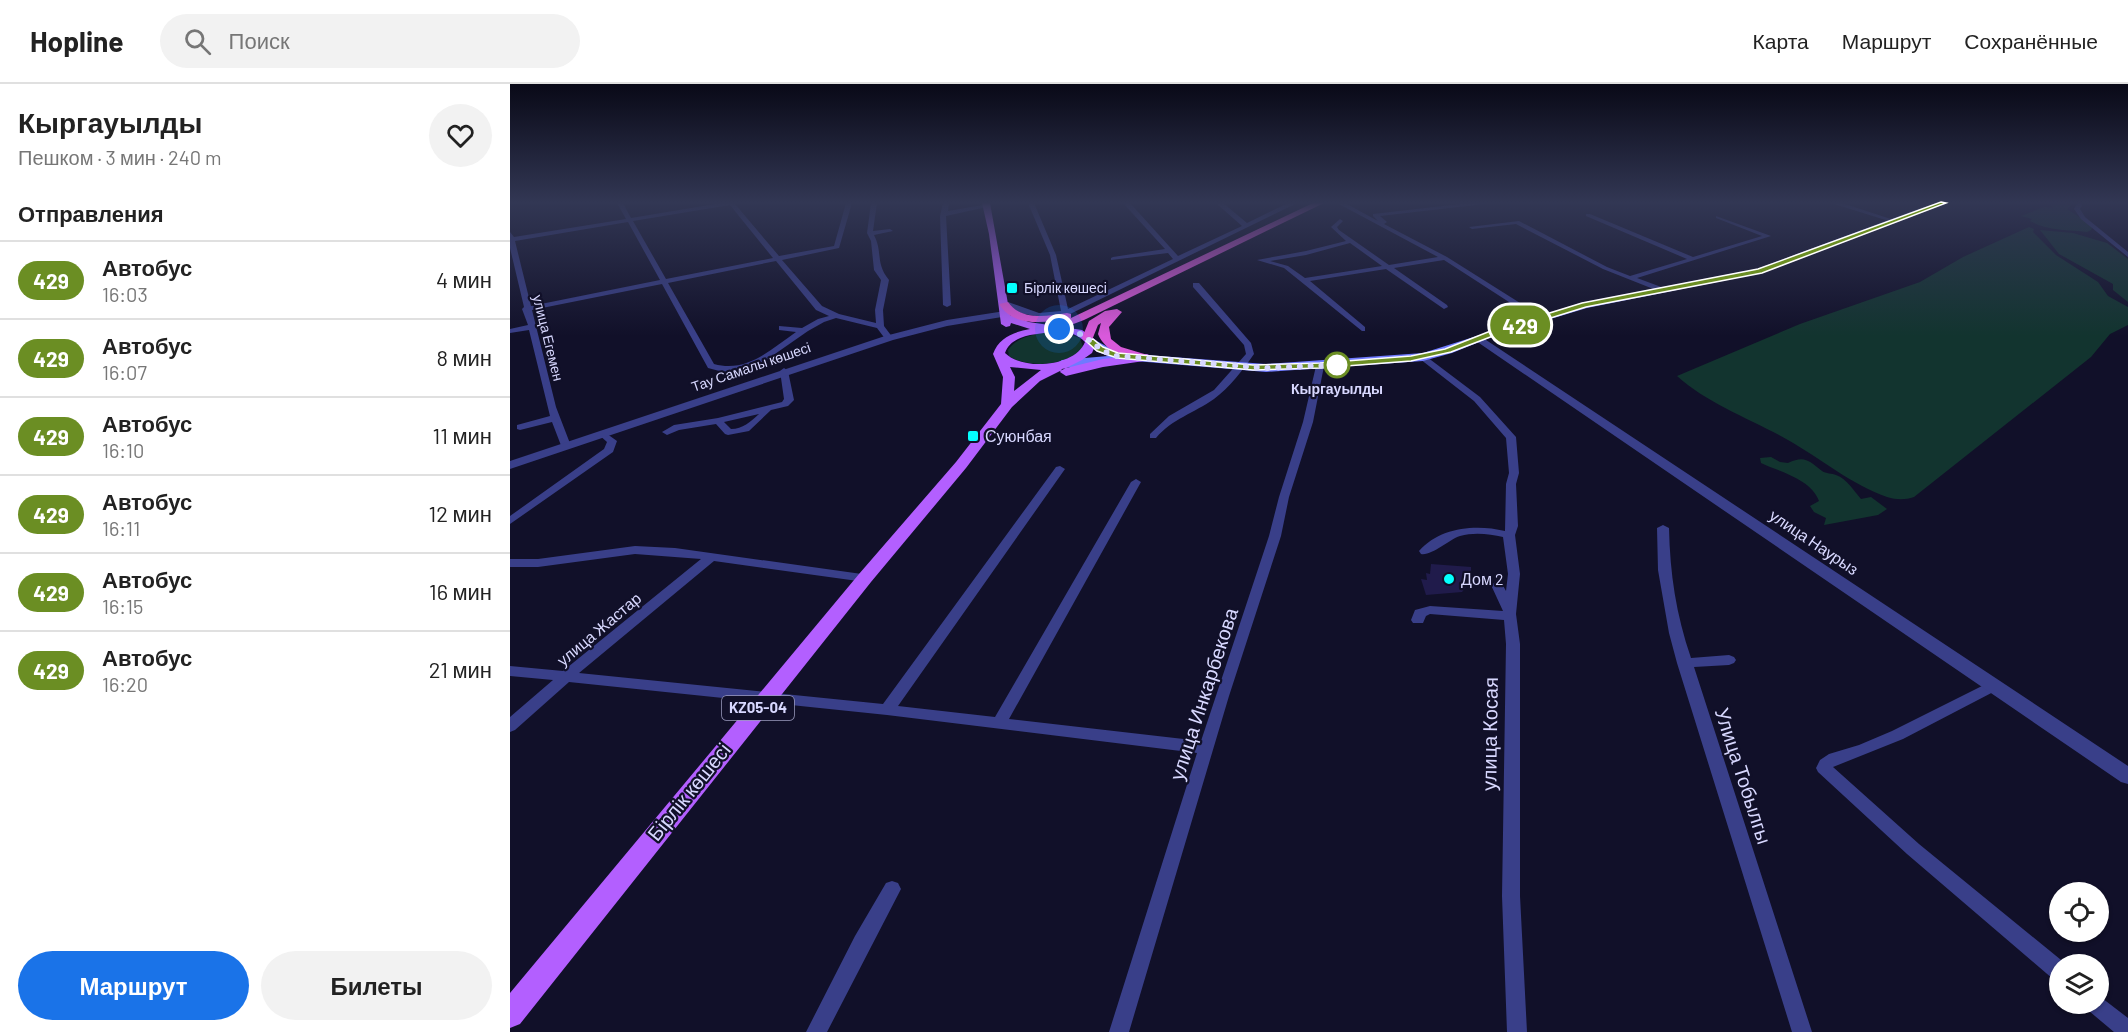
<!DOCTYPE html>
<html lang="ru">
<meta charset="utf-8">
<style>
body{margin:0;font-family:Barlow,sans-serif;background:#f2f2f2;color:#222;height:100vh;display:flex;flex-direction:column;font-size:22px;white-space:nowrap}
*{box-sizing:border-box;margin:0}
p{font-size:20px;color:#767676}
.icon{flex:none;width:33px;height:33px;fill:none;stroke:currentColor;stroke-width:2;stroke-linecap:round;stroke-linejoin:round}
.map{position:relative;flex:1;overflow:hidden}
.details{display:flex;flex-direction:column;background:#fff;width:510px}
.details>*{flex:none}
.badge{padding:0 12px;border-radius:20px;font-size:21px;line-height:39px}
.buttons{position:absolute;left:1539px;top:798px;display:grid;gap:12px}
.buttons a{display:grid;place-items:center;width:60px;height:60px;border-radius:50%;background:#fff;box-shadow:0 2px 4px #0004;font-size:30px}
.you{position:absolute;width:30px;height:30px;margin:-15px;border:4px solid #fff;border-radius:50%;background:#1a73e8;box-shadow:0 0 0 9px #1a73e833}
.map>.badge{position:absolute;translate:-50% -50%;box-shadow:0 0 0 3px #fff}
h2{padding:0 18px;font-size:22px;line-height:54px}
.round{display:grid;place-items:center;flex:none;width:63px;height:63px;border-radius:32px;background:#f2f2f2}
.summary{display:flex;align-items:center;justify-content:space-between;height:102px;padding:0 18px}
h1{font-size:28px;font-weight:800;line-height:45px}
.action{display:flex;gap:12px;margin-top:auto;padding:12px 18px}
.action a{flex:1;height:69px;border-radius:36px;background:#1a73e8;color:#fff;font-size:24px;font-weight:800;line-height:69px;text-align:center}
.action a+a{background:#f2f2f2;color:#222}
ul{padding:0;list-style:none}
li{display:flex;align-items:center;gap:18px;height:78px;padding:0 18px;border-top:2px solid #e0e0e0}
li div{flex:1}
li b{display:block;font-size:22px}
li em{font-style:normal}
li .badge{min-width:66px;font-weight:700;text-align:center}
header{display:flex;align-items:center;gap:36px;box-sizing:border-box;height:84px;padding:0 30px;background:#fff;border-bottom:2px solid #e0e0e0}
header strong{font-size:28px}
nav{display:flex;gap:33px;margin-inline-start:auto;font-size:21px}
.search{width:420px;height:54px;background:#f2f2f2;display:flex;align-items:center;gap:15px;box-sizing:border-box;padding:0 21px;border-radius:33px;color:#767676;font-size:22px}
main{display:flex;flex:1;min-height:0}
.map>svg:first-child{display:block}
.green{fill:#12342f}
.building{fill:#201b4b}
.lines{fill:none;stroke-linecap:round;stroke-linejoin:round}
.minor{fill:#393f89;fill-rule:evenodd}
.tertiary{fill:#393f89;fill-rule:evenodd}
.secondary{fill:#6f7aff;fill-rule:evenodd}
.primary{fill:#b35fff;fill-rule:evenodd}
.trunk{fill:#d959db;fill-rule:evenodd}
.line{fill:#6b8e23;stroke:#fff;stroke-width:1.5}
.walk{stroke:#d8d8ff;stroke-width:6;stroke-dasharray:0 10.8}
.poi-dot{fill:#04fffe;stroke:#111029;stroke-width:2}
.stop-dot{fill:#fff;stroke:#6b8e23;stroke-width:3}
.labels{text-anchor:middle;stroke-width:4.5;stroke-linejoin:round;paint-order:stroke}
.far-poi-label{font-size:14px;fill:#d8d8ff;stroke:#111029;text-anchor:start}
.far-street-label{font-size:14px;fill:#d8d8ff;stroke:#111029}
.far-stop-label{font-size:14px;font-weight:bold;fill:#d8d8ff;stroke:#111029}
.shield{fill:#111029;stroke:#9c9cbf;stroke-width:1.5}
.shield-label{font-size:15px;font-weight:bold;fill:#d8d8ff}
.poi-label{font-size:16px;fill:#d8d8ff;stroke:#111029;text-anchor:start}
.street-label{font-size:16px;fill:#d8d8ff;stroke:#111029}
.near-street-label{font-size:20px;fill:#d8d8ff;stroke:#111029}
</style>
<header>
<strong>Hopline</strong>
<div class="search"><svg class="icon" aria-label="search" viewBox="0 0 24 24"><circle cx="10" cy="10" r="6"/><path d="M15 15l6 6"/></svg>Поиск</div>
<nav><a>Карта</a><a>Маршрут</a><a>Сохранённые</a></nav>
</header>
<main>
<section class="details">
<div class="summary"><div><h1>Кыргауылды</h1><p>Пешком · 3 мин · 240 m</p></div><a class="round"><svg class="icon" aria-label="heart" viewBox="0 0 24 24"><path d="M12 20l-8-8c-3-5 5-10 8-4 3-6 11-1 8 4z"/></svg></a></div>
<h2>Отправления</h2>
<ul>
<li><span class="badge" style="background:#6b8e23;color:#fff">429</span><div><b>Автобус</b><p>16:03</p></div><em>4 мин</em></li>
<li><span class="badge" style="background:#6b8e23;color:#fff">429</span><div><b>Автобус</b><p>16:07</p></div><em>8 мин</em></li>
<li><span class="badge" style="background:#6b8e23;color:#fff">429</span><div><b>Автобус</b><p>16:10</p></div><em>11 мин</em></li>
<li><span class="badge" style="background:#6b8e23;color:#fff">429</span><div><b>Автобус</b><p>16:11</p></div><em>12 мин</em></li>
<li><span class="badge" style="background:#6b8e23;color:#fff">429</span><div><b>Автобус</b><p>16:15</p></div><em>16 мин</em></li>
<li><span class="badge" style="background:#6b8e23;color:#fff">429</span><div><b>Автобус</b><p>16:20</p></div><em>21 мин</em></li>
</ul>
<div class="action"><a>Маршрут</a><a>Билеты</a></div>
</section>
<div class="map">
<svg width="1618" height="948" viewBox="0 0 1618 948">
<rect width="100%" height="100%" fill="#111029"/>
<!-- green -->
<path class="green" d="M1543,119L1562,120L1557,125L1583,142L1581,146L1577,148C1558,146 1537,147 1520,137L1522,135L1511,132L1534,123L1543,124L1541,121Z
M1519,143L1524,145L1523,148L1546,171L1588,198L1598,212L1618,223V241L1600,250L1581,273L1404,413C1395,416 1387,416 1377,413C1342,401 1310,374 1278,356C1241,335 1198,320 1167,292L1290,240L1410,198L1453,173Z
M1530,146L1563,149L1597,159L1618,175V218L1603,206V200L1549,170Z
M531,249H554L570,254L573,263C558,282 519,285 499,272L498,266C505,255 518,252 531,249Z
M1261,373L1270,378L1278,379C1295,371 1299,377 1312,387C1316,390 1322,389 1326,391C1337,395 1344,407 1351,415L1361,413L1377,425L1368,431L1314,441L1316,434L1304,428L1300,422L1309,417C1301,395 1270,388 1251,379L1250,374Z"/>
<!-- building -->
<path class="building" d="M921,480L961,483V496L957,497L956,503L952,508L916,511L911,495L917,496L916,489L920,490Z"/>
<g class="lines">
<!-- minor -->
<path class="minor" d="M107,119H113L121,134L211,119H227L225,120L269,172L324,162L336,119H342L329,164L272,176L312,222L329,230L366,239L365,226L371,196L364,186L361,157L357,149L361,119H367L363,147L380,145L383,147L364,151C373,168 365,179 379,196L373,226L374,242L383,254L376,256L367,244L326,234L314,238L298,247L252,279L236,286L217,289L198,284L152,200L22,226L46,323L61,362L56,365L52,364L42,338L10,346L7,345V341L40,332L19,246L0,249V245L18,241L12,225L14,223L0,164V148L4,153L116,135ZM220,121L263,174L156,195L123,137ZM118,138L150,196L21,222L5,157ZM266,177L306,226L319,232L308,235L292,244L269,242V246L286,248C260,266 237,289 204,280L158,199Z
M433,119H439L438,127L478,120L481,122L436,132L441,221L437,223L433,221L430,132Z
M518,119H524L546,171L558,225L663,175L658,169L601,176V174L603,173L655,165L613,119H620L668,172L732,142L706,119H713L737,139L778,119H787L558,231C533,236 512,232 490,220L498,218L529,229L551,227L540,171Z
M835,119L868,137L863,132V130L959,119H983L870,132L877,138L874,140L937,173L1034,234L1027,236L934,176L884,184L937,221L938,223L934,225L876,185L800,197L855,243V247H852L774,184L747,176L796,167L836,157L821,143L830,135L833,137L827,143L829,146L879,181L928,173L829,120ZM840,159L872,182L795,194L778,182L760,177L796,171Z
M1321,119H1332L1387,137L1382,138Z
M1567,119H1573L1570,125L1575,133L1618,168V173L1571,135L1564,125Z
M1076,130H1080L1183,173L1252,152L1206,134V132L1261,152L1127,194L1154,204V208H1151L1093,185L1006,140L962,145L959,143L1009,137L1097,183L1120,192L1177,175L1076,132Z
M683,199H689L741,259L744,270C733,286 720,303 704,315C684,329 662,335 646,354H640V350L659,332L704,306L736,270L734,261L683,203Z
M913,270L970,313L1006,353L1009,389L1006,400L1008,442L1005,451L1010,490L1006,530L1010,560V812L1017,948H997L992,812L996,560L994,536L920,530L916,532L913,539H903L901,536L905,526L920,522L993,527L981,501L987,497L991,498L996,507L998,490L993,453C980,450 964,448 950,452C938,456 922,472 911,470L909,467C930,443 966,440 995,447L996,400L999,389L996,354L964,317L910,275L909,273Z
M810,279L814,282L803,338L779,413L771,452L719,612L619,948H599L687,669L377,631L59,598L5,646L0,648V633L43,596L0,592V582L53,587L191,475L125,470L28,483H0V475H28L125,462L165,464L359,491L361,494L355,498L204,477L69,589L373,620L546,383L550,382L555,385L388,622L485,633L621,398L626,395L631,398L499,635L691,657L759,452L769,413L793,338L806,282Z
M274,284L278,287L284,316L278,322L261,326L239,347L218,351L215,350L206,340L169,346L157,351L152,348L164,341L208,334L272,318L274,315L270,287ZM249,330C240,338 233,345 221,345L214,338Z
M93,347L107,357L103,368L0,440V432L94,365L97,358L88,350Z
M1153,441L1159,444C1160,490 1166,530 1181,574L1219,571L1224,573L1226,576L1224,579L1219,581L1184,583L1302,948H1282L1167,579L1159,549L1148,486L1147,444Z
M1484,596L1489,597L1491,601L1489,605L1393,655L1323,683L1409,760L1556,880H1550V897L1543,895L1397,770L1308,688L1306,684L1310,676L1319,670L1349,661L1382,647Z
M382,797L388,799L391,805L317,948H296L345,852L376,799Z
M1588,911L1618,934V948H1604L1579,927L1576,920H1588Z"/>
<!-- tertiary -->
<path class="tertiary" d="M495,227L500,230L498,232L437,242L383,256L0,385V377L375,252L437,236Z
M970,252L1618,682V700L1611,698L966,257V253Z"/>
<!-- secondary -->
<path class="secondary" d="M1424,119H1437L1252,189L1077,224L984,252L942,269L913,277L756,288L613,276L608,279L552,284L546,280L552,276L598,272L586,267L577,259V255L581,254L609,269L756,280L913,269L1071,219L1247,185Z"/>
<!-- primary -->
<path class="primary" d="M472,119H480L500,231L519,238L572,246L587,257L582,269L572,276L530,297L502,323L456,384L361,498L10,940L0,944V909L349,490L446,378L491,320L493,293L483,270C489,253 504,248 520,245L501,239L500,242L496,243L491,240L479,150ZM545,247C556,248 567,249 575,258C565,283 513,287 495,269C502,249 528,251 545,247ZM500,283L531,286L504,307L505,293Z
M637,270L641,272V276L593,283L556,292L550,288L552,285L593,275Z"/>
<!-- trunk -->
<path class="trunk" d="M803,119H814L574,236L545,247H537L535,245L557,235C533,239 503,243 489,220L498,218C511,237 537,232 557,229L561,230V234Z
M607,225L612,228L599,243L601,255L611,263L641,272V276C622,280 595,268 588,250L591,239L588,241L582,256H574L572,254L579,237L595,227Z"/>
</g>
<!-- sky -->
<linearGradient id="sky" x2="0" y2="1"><stop stop-color="#090917"/><stop offset="0.47" stop-color="#323754"/><stop offset="1" stop-color="#323754" stop-opacity="0"/></linearGradient>
<rect width="1618" height="252" fill="url(#sky)"/>
<!-- line -->
<path class="line" d="M1431,118L1436,119L1252,189L1076,223L983,252L941,268L901,277L810,284L743,286L607,274L587,267L576,257L583,255L593,263L608,269L743,281L810,279L901,272L935,265L978,248L1072,219L1248,185Z"/>
<g class="lines">
<!-- walk -->
<path class="walk" d="M549,245C581,247 580,265 607,272L756,284L827,281"/>
</g>
<!-- markers -->
<g class="poi-dot">
<rect x="496" y="198" width="12" height="12" rx="3"/>
<rect x="457" y="346" width="12" height="12" rx="3"/>
<circle cx="939" cy="495" r="6"/>
</g>
<circle class="stop-dot" cx="827" cy="281" r="12"/>
<g class="labels">
<!-- far-poi labels -->
<g class="far-poi-label">
<text x="514" y="209">Бірлік көшесі</text>
</g>
<!-- far-street labels -->
<g class="far-street-label">
<text transform="translate(38 254) rotate(76)" y="5">улица Егемен</text>
<text transform="translate(241 283) rotate(-19)" y="5">Тау Самалы көшесі</text>
</g>
<!-- far-stop labels -->
<g class="far-stop-label">
<text x="827" y="310">Кыргауылды</text>
</g>
<!-- shield labels -->
<rect class="shield" x="212" y="612" width="72" height="24" rx="4.5"/>
<g class="shield-label">
<text x="248" y="629">KZ05-04</text>
</g>
<!-- poi labels -->
<g class="poi-label">
<text x="475" y="358">Суюнбая</text>
<text x="951" y="501">Дом 2</text>
</g>
<!-- street labels -->
<g class="street-label">
<text transform="translate(1304 458) rotate(34)" y="6">улица Наурыз</text>
<text transform="translate(89 545) rotate(-40)" y="6">улица Жастар</text>
</g>
<!-- near-street labels -->
<g class="near-street-label">
<text transform="translate(694 610) rotate(-72)" y="7">улица Инкарбекова</text>
<text transform="translate(980 650) rotate(-89)" y="7">улица Косая</text>
<text transform="translate(1233 692) rotate(72)" y="7">Улица Тобылгы</text>
<text transform="translate(179 708) rotate(-51)" y="7">Бірлік көшесі</text>
</g>
</g>
</svg>
<div class="buttons">
<a><svg class="icon" aria-label="locate" viewBox="0 0 24 24"><circle cx="12" cy="12" r="6"/><path d="M12 2v4M12 18v4M2 12h4M18 12h4"/></svg></a>
<a><svg class="icon" aria-label="layers" viewBox="0 0 24 24"><path d="M12 4l9 5-9 5-9-5zM3 14l9 5 9-5"/></svg></a>
</div>
<div class="you" style="left:549px;top:245px"></div>
<b class="badge" style="left:1010px;top:241px;background:#6b8e23;color:#fff">429</b>
</div>
</main>
